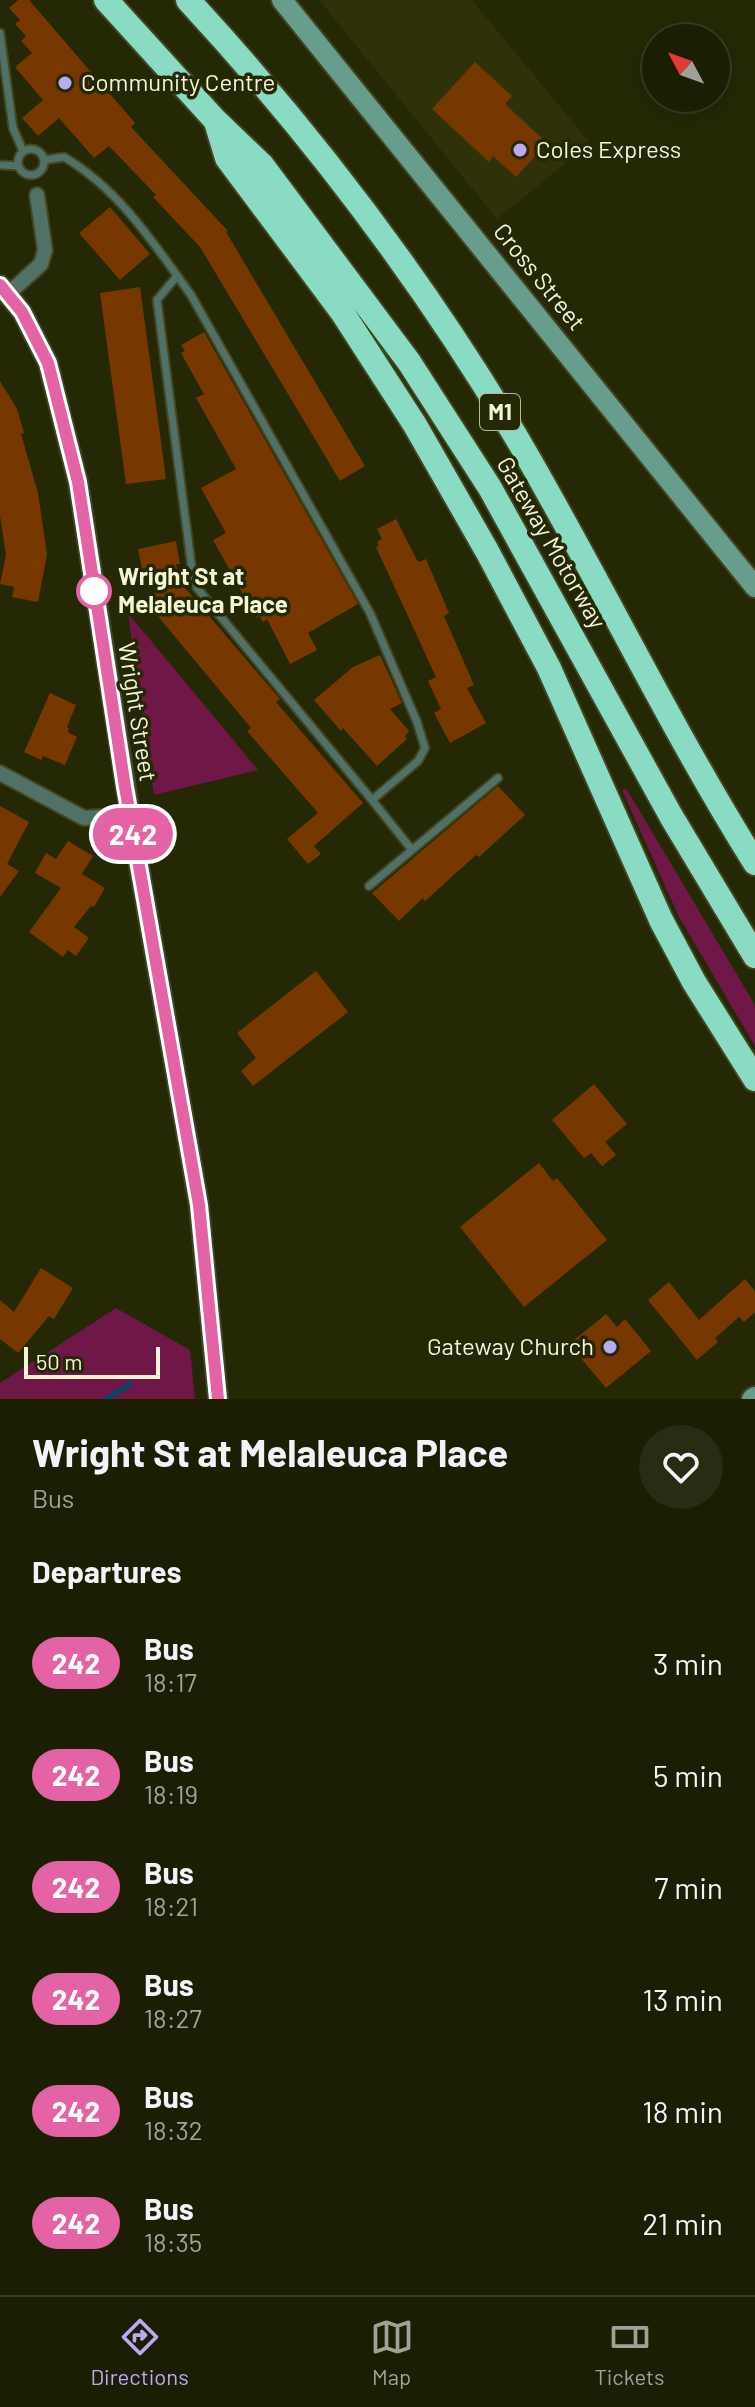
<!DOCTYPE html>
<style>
body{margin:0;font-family:Barlow,sans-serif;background:#292b13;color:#f1f3f6;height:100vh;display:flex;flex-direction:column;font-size:30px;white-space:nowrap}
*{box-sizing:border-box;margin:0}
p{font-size:26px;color:#a0a29a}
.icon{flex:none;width:44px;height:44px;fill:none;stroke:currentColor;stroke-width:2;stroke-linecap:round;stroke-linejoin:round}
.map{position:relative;height:1399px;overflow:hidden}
.sheet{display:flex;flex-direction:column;background:#1c1e04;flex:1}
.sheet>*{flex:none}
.badge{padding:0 16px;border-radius:26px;font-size:28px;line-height:52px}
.needle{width:52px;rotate:311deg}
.tools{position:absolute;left:642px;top:24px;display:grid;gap:16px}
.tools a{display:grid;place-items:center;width:88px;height:88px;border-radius:50%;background:#1c1e04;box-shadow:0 4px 20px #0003,0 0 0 2px #3a3c26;font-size:40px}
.scale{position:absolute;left:24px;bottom:20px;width:136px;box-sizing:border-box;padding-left:8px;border:4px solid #f2f6d5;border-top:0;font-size:22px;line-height:28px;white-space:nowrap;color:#f2f6d5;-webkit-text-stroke:6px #252805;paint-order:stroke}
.map>.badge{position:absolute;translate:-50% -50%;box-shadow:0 0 0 4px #fff}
h2{padding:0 32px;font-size:30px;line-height:72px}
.round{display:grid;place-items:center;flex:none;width:84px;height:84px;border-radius:42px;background:#292b13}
.headline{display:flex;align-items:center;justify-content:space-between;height:136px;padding:0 32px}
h1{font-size:38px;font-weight:700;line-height:60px}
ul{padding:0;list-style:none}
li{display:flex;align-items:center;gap:24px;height:112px;padding:0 32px}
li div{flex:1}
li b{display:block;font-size:30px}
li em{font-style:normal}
li .badge{min-width:88px;font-weight:700;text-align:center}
.dock{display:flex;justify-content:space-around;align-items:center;height:112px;border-top:2px solid #3a3c26;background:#1c1e04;font-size:22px;color:#a0a29a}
.dock a{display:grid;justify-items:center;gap:4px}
.dock .active{color:#baaaf6}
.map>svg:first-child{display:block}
.built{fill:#2f3209}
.green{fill:#6f1746}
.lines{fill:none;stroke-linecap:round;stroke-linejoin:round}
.stream{stroke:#004865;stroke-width:5}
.building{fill:#773800}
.service-casing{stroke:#424522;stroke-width:11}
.minor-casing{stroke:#424522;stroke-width:18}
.tertiary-casing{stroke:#424522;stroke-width:22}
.secondary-casing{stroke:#424522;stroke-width:24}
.motorway-casing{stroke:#424522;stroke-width:28}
.service{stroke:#517167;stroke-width:7}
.minor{stroke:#517167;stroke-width:14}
.tertiary{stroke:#517167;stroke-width:18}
.secondary{stroke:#689c8c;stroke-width:20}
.motorway{stroke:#89dbc3;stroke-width:24}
.line-casing{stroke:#fff;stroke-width:18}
.line{stroke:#e463a4;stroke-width:12}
.poi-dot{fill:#baaaf6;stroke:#252805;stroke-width:3}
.stop-dot{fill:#fff;stroke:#e463a4;stroke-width:4}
.labels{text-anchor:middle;stroke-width:7;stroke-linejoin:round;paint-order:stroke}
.shield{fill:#252805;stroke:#b4b897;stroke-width:2}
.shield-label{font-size:22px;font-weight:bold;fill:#f2f6d5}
.poi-label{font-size:24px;fill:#f2f6d5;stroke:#252805;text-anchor:start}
.street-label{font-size:24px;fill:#f2f6d5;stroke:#252805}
.stop-label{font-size:24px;font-weight:bold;fill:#f2f6d5;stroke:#252805;text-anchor:start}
</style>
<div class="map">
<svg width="755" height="1399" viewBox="0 0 755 1399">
<rect width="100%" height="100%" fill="#252805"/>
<!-- built -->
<path class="built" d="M319,0H472L590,143L497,219Z"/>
<!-- green -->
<path class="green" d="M128,613L258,770L154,795Z
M626,788L755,1005V1046L679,917L622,790Z
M116,1308L190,1350L195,1399H0V1383Z"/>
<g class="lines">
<!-- stream -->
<path class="stream" d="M106,1399L130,1384"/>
</g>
<!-- building -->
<path class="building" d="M18,0H29L135,123L131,127L228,231L226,232L365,466L340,481L200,247L153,197L156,195L109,146L94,158L59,118L38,136L22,118L43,100L15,67L32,53L21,41L26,36L15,24L20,20L9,8Z
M475,62L512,96L505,104L547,143L516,177L493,156L489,162L432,109Z
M110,207L150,254L120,280L79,233Z
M140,287L166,479L126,484L100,293Z
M204,332L358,604L308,633L317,650L290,664L267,619L263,622L259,616L256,618L213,540L226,533L201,488L236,469L196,398L204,394L181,353L185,351L181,345Z
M0,381L17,409L24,433L21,434L38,493L47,555L38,602L12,597L14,587L0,584L6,555L0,516Z
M396,519L417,560L419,562L426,559L449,613L444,616L474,685L467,688L486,723L450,743L434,713L441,709L428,681L436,677L376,547L379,546L377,542L382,539L377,529Z
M176,541L180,564H176L180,582L280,699L276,702L363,803L314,846L321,854L308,864L287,839L318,813L247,731L251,728L146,602L155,593L150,568L142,569L138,549Z
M380,655L402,703L390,709L409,731L405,736L407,739L377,766L343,728L341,731L314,700L353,667Z
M50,693L76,705L67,727L69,728L68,732L77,737L65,765L43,756L41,760L24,752Z
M498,786L525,815L479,857L476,855L425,901L423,898L399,921L372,893Z
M0,806L29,822L7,864L19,871L0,897Z
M68,841L93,856L82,874L105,888L94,907L91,906L74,927L89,938L76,956L68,950L63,957L29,932L61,888L35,873L46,853L56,859Z
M316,971L348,1012L253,1086L241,1071L256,1058L237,1033Z
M594,1084L627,1124L605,1142L616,1155L602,1166L591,1153L584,1158L552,1120Z
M539,1163L553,1181L557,1178L607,1240L524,1307L460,1227Z
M41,1268L73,1288L54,1319L49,1316L18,1353L0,1339V1300L14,1312Z
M745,1279L755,1291V1312L744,1322L739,1317L715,1338L718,1342L697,1360L648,1300L669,1282L699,1320Z
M606,1314L617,1327L625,1319L651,1351L606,1388L569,1344Z"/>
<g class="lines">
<defs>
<path id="service" d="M0,33L13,128L23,151
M18 162a13 13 0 1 1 26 0a13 13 0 1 1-26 0Z
M44,160L64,157C120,190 154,244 191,295L370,613L417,722L425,748L418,761L372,800L197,588L192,570L157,300L177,276
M0,165L19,166
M372,800L412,850
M369,886L498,778"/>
<path id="minor" d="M8,294L41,264L45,250L37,195
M0,773L84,818L130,815"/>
<path id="tertiary" d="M0,285L22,312L48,363L78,482L130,815L199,1205L218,1399"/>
<path id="secondary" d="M282,0L755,587
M752,1399L755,1397"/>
<path id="motorway" d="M106,0L215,120L262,165L409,362L490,488L671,816L755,956
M188,0C311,133 422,280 515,435C598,576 668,724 755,863
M216,122L227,158L342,312L415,425L487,551L549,668L661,920L694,982L755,1079"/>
</defs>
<!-- service casing -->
<use href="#service" class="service-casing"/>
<!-- minor casing -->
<use href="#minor" class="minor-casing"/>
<!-- tertiary casing -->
<use href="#tertiary" class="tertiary-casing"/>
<!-- secondary casing -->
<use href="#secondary" class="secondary-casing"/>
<!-- motorway casing -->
<use href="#motorway" class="motorway-casing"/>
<!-- service -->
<use href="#service" class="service"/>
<!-- minor -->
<use href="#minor" class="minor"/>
<!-- tertiary -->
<use href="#tertiary" class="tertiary"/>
<!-- secondary -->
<use href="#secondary" class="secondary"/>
<!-- motorway -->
<use href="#motorway" class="motorway"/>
</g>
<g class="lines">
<defs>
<path id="line" d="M0,285L22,312L48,363L78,482L125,787L199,1205L218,1399"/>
</defs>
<!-- line casing -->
<use href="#line" class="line-casing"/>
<!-- line -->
<use href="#line" class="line"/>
</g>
<!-- markers -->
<g class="poi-dot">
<circle cx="65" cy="83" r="8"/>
<circle cx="520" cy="150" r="8"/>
<circle cx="610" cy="1347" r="8"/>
</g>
<circle class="stop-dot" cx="94" cy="591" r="16"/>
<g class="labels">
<!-- shield labels -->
<rect class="shield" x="480" y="394" width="40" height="36" rx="6"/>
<g class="shield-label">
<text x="500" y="420">M1</text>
</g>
<!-- poi labels -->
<g class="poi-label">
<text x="81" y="91">Community Centre</text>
<text x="536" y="158">Coles Express</text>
<text x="594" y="1355" text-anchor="end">Gateway Church</text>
</g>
<!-- street labels -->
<g class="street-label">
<text transform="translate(539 277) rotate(51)" y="8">Cross Street</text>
<text transform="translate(551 543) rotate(60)" y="8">Gateway Motorway</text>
<text transform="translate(137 712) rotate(81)" y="8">Wright Street</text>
</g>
<!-- stop labels -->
<g class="stop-label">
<text x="118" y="585">Wright St at<tspan x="118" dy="28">Melaleuca Place</tspan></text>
</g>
</g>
</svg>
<div class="tools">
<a><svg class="needle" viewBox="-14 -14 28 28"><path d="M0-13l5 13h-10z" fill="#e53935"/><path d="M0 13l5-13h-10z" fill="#a0a29a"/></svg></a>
</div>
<div class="scale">50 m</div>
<b class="badge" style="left:133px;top:834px;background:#e463a4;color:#fff">242</b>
</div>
<section class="sheet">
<div class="headline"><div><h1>Wright St at Melaleuca Place</h1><p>Bus</p></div><a class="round"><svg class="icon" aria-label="heart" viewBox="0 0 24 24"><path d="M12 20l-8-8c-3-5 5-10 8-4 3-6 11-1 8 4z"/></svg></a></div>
<h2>Departures</h2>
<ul>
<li><span class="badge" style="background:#e463a4;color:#fff">242</span><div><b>Bus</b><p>18:17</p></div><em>3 min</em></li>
<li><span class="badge" style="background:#e463a4;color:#fff">242</span><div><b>Bus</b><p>18:19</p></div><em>5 min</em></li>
<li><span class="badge" style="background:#e463a4;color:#fff">242</span><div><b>Bus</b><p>18:21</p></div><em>7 min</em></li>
<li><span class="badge" style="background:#e463a4;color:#fff">242</span><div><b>Bus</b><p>18:27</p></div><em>13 min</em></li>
<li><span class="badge" style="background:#e463a4;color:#fff">242</span><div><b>Bus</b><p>18:32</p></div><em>18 min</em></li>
<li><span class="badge" style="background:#e463a4;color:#fff">242</span><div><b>Bus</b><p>18:35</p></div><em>21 min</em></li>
</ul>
</section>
<nav class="dock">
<a class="active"><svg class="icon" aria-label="directions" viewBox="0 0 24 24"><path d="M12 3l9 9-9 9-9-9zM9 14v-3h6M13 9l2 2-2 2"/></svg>Directions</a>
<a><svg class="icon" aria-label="map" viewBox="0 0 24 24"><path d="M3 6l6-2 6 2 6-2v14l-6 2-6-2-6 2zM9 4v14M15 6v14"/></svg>Map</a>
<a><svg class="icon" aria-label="tickets" viewBox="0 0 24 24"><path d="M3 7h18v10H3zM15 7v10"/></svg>Tickets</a>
</nav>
